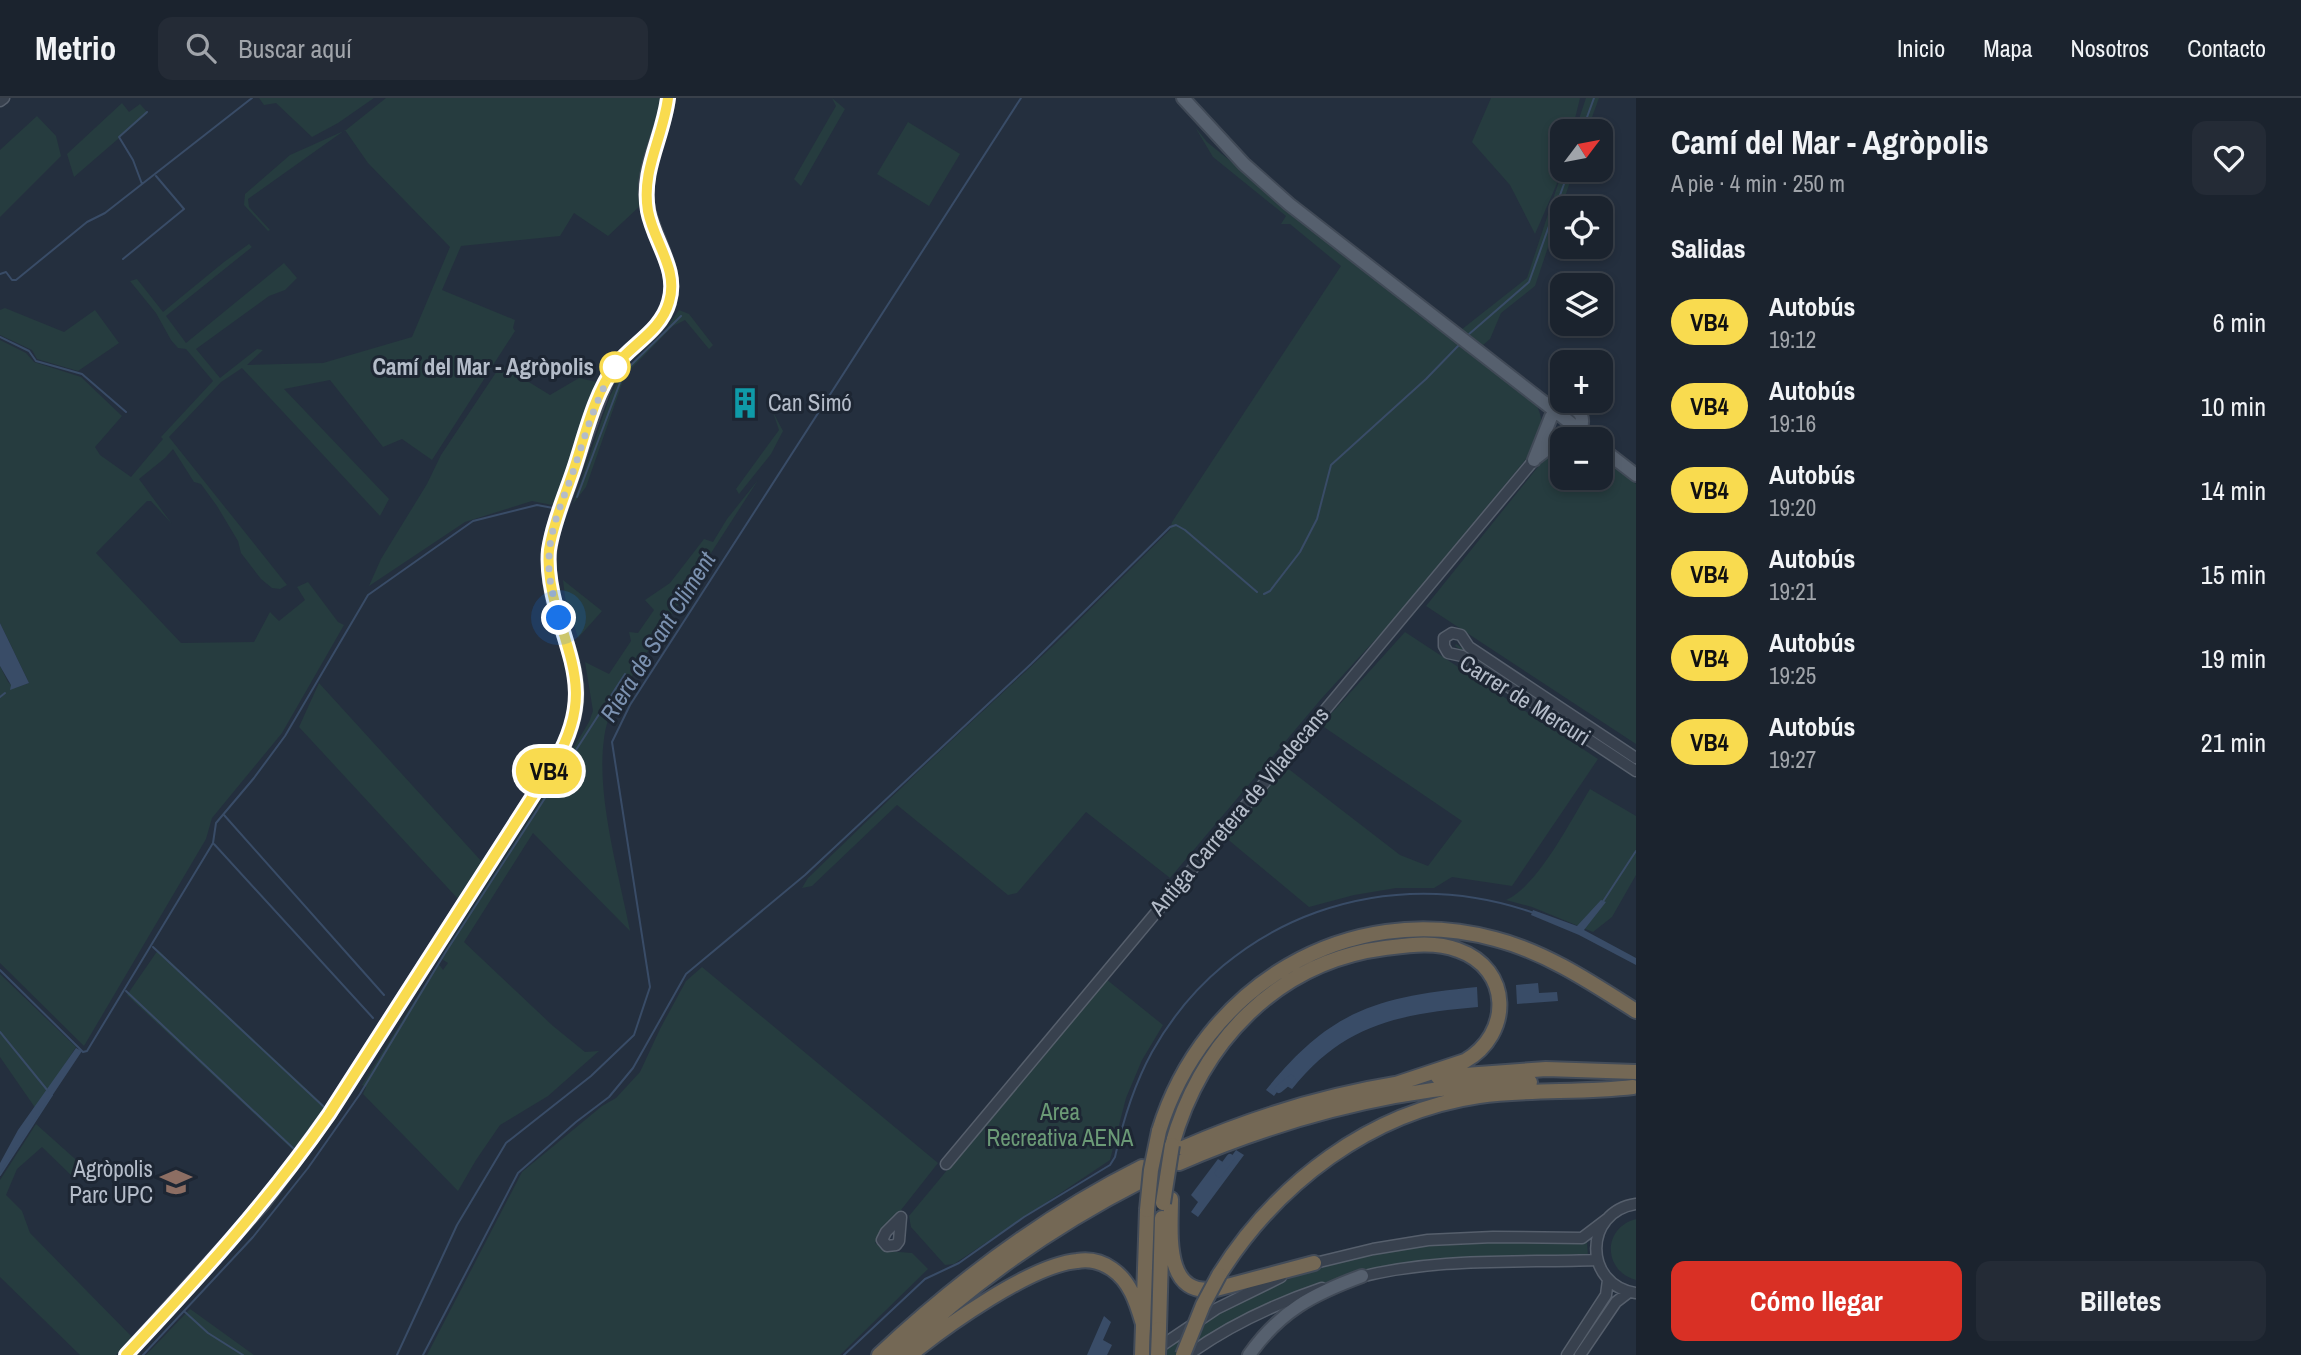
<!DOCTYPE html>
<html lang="es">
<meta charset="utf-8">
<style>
body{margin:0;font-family:"Archivo Narrow",sans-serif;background:#242b36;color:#f1f3f6;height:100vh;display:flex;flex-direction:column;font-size:26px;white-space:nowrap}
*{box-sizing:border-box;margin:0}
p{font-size:23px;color:#a0a4aa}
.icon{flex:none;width:38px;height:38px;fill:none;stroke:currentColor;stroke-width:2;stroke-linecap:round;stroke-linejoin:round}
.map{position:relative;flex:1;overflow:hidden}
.side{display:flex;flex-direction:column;background:#1b232e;width:665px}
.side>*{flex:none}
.badge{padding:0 14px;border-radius:23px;font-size:24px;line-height:46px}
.needle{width:46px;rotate:58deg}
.buttons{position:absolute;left:1550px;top:21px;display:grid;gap:14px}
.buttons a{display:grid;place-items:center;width:63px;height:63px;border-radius:14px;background:#1b232e;box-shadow:0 4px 10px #0003,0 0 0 2px #39404a;font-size:35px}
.you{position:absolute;width:35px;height:35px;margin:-18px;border:5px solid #fff;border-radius:50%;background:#1a73e8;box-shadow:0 0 0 10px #1a73e833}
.map>.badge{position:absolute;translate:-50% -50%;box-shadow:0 0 0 4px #fff}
h2{padding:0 35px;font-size:26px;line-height:63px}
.round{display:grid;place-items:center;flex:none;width:74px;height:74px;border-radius:14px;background:#242b36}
.headline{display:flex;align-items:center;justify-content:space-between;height:119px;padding:0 35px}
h1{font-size:33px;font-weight:700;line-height:52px}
.action{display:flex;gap:14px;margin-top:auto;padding:14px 35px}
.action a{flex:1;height:80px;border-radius:14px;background:#d93025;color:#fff;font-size:28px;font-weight:700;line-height:80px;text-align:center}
.action a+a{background:#242b36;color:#f1f3f6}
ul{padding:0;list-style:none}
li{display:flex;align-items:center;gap:21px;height:84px;padding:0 35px}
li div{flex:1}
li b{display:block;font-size:26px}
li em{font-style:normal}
li .badge{min-width:77px;font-weight:700;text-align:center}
header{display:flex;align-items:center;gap:42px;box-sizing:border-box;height:98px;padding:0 35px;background:#1b232e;border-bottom:2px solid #39404a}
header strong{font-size:33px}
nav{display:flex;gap:38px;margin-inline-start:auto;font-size:24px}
.search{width:490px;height:63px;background:#242b36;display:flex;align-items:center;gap:18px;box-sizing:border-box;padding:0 24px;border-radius:14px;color:#a0a4aa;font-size:26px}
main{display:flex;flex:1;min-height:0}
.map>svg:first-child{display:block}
.green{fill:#263c3f}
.water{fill:#394c67}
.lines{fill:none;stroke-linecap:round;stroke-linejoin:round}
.stream{stroke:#394c67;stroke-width:2}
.canal{stroke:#394c67;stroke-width:8}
.minor-casing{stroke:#565f6c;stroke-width:13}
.major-casing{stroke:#414a57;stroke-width:16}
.highway-casing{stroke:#434c59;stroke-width:18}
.minor{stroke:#38414e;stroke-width:10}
.major{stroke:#56606e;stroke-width:12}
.highway{stroke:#746855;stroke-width:14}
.highway-bridge-casing{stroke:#434c59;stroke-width:18;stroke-linecap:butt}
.highway-bridge{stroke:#746855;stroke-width:14}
.line-casing{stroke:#fff;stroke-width:16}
.line{stroke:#f9db4f;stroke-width:10}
.walk{stroke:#b4bcc9;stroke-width:7;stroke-dasharray:0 12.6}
.stop-dot{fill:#fff;stroke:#f9db4f;stroke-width:3.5}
.labels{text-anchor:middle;stroke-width:6;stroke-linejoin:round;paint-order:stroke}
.stop-label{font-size:23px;font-weight:bold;fill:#b4bcc9;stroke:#1d2633;text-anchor:end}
.poi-label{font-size:23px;fill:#b4bcc9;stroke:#1d2633;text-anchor:start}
.street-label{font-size:23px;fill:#b4bcc9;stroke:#1d2633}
.park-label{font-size:23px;fill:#6b9a76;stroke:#1d2633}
.water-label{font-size:24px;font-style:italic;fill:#7c92b1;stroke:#1d2633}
</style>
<header>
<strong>Metrio</strong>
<div class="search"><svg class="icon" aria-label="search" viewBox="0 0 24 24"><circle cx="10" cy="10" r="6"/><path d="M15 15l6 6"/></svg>Buscar aquí</div>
<nav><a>Inicio</a><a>Mapa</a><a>Nosotros</a><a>Contacto</a></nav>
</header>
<main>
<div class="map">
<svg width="1636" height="1257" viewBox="0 0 1636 1257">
<rect width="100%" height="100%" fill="#242f3e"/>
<!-- green -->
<path class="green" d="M259,0H374L338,25L312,39L276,5L264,7Z
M386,0H662L660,24L642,76L641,107L608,138L574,115L560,138L461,148L442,192L515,222L513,230L515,233L432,362L402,341L383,349L330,282L284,291L389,401L380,418L242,270L221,284L169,339L287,487L280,491L272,490L261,481L241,455L238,443L217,408L201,386L194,384L173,351L165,360L139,381L172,426L151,403H147L96,455L181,545L254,544L270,514L279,523L305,502L297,489L308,484L338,524L344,527L282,635L212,720L206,741L84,948L0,865V568L8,584L15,590L29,585L0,525V242L26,255L34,264L81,279L122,318L95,349L100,357L131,379L163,341L161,339L213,283L186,251L178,250L171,242L156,215L130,183L137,181L163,214L224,164L249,146L252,149L166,218L186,245L284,165L297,180L285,192L269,198L196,251L220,280L257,251L263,252L247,267L323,265L412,239L450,149L368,65L345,32L248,101L249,109L270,132L268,133L244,107L245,96L290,57L346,32Z
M832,0L845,11L801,88L794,81L836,8Z
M1491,0H1580L1572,33H1563L1562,70L1574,72L1535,188L1501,215L1490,241L1483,247L1461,232L1527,180L1562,74L1535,136L1510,87L1472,44Z
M1586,0H1599L1587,33H1575Z
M122,5L129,14L140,6L148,15L74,79L67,56Z
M37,18L56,38L61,58L0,119V52Z
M908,24L960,56L929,108L877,76Z
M1195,29L1207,44L1442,234L1536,306C1546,327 1542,335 1532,354L1385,531L1322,600L1170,780L1086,714L1017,795L1008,797L897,707L812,788L802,790L808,780L922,670L1054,547L1170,432L1172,424L1341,168L1290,126H1281L1286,118L1213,59Z
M5,210L64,234L95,212L119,245L78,273L37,261L32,252L0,237V212Z
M679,212L689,216L713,247L709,251L685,222L673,228L625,277L586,389L573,406L610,298L620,279L666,231Z
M501,267L550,297L579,280L601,285L559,402L552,407L532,403L465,424L369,488L381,461L427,386L441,357Z
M773,314L783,333L771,356L739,396L736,391L779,332Z
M1558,349H1563V380H1601V358L1636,386V646L1426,508L1541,365Z
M758,382L612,609C609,620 605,630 604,641C596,698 619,776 630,833L533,735L464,844L553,928L585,954L599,953L548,998L500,1027L476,1062L458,1093L363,996L366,989L362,987L438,865L443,872L448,865L440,860L565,665L571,668L575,665L568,659L589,624L593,613L585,564L609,576L631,543L629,534L638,535L654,512L645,502L670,485L704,441L713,444L727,421Z
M563,482L602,513L578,540L565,499Z
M1405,534L1598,661L1512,788L1452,779L1434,790H1396L1354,797L1309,809L1225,739L1286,669L1400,757L1428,768L1462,723L1321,627Z
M1456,546L1636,665V668L1455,548Z
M319,585L483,765L459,802L299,629Z
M1590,691L1636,718V777L1612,819L1593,834L1532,809L1506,802C1538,788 1571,722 1590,691Z
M158,852L326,1009L295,1054L127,897Z
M702,869L938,1065L875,1145L887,1153L912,1155L928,1171L840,1257H427L522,1074L602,1008L616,1000L640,974L660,931L686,883Z
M0,876L76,949L36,1011L0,959Z
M1106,881L1163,927L1142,962L1126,1000L1110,1062L954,1166L945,1167L911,1129L909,1118Z
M36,1026L83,1068L74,1080L42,1049L17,1071L6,1097L22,1113L30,1135L132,1239L116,1257H80L0,1179V1082Z
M1636,1121V1182C1603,1173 1602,1130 1636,1121Z
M1464,1144H1587L1588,1159L1430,1161L1358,1175L1317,1187L1181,1257H1156C1178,1242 1200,1225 1223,1212C1303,1168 1374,1153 1464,1144Z
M190,1211L193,1213L254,1257H146Z"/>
<!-- water -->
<path class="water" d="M0,525L29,585L10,592L11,587L0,568Z
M1601,802L1606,804L1584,832L1636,860V867L1579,837L1531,817L1533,812L1577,828Z
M1538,885L1539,895L1557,894L1558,903L1517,906L1516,887Z
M1477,889L1478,909C1399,916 1344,926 1292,991L1283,986L1274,998L1266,992C1331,911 1378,899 1477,889Z
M76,950L82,953L0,1076V1065L18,1032Z
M1236,1052L1244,1057L1198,1119L1191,1114L1198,1104L1191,1097L1218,1061L1226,1066Z
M1104,1218L1111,1224L1103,1242L1112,1247L1107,1257H1087Z"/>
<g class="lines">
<!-- stream -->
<path class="stream" d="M1582,33L1594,0
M142,86L133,62L119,39L147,14
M123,161L184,111L156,78
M0,176L6,174L12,182H16L87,124L105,115L252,0
M1468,237L1529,184L1569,72
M0,239L29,253L36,263L82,276L126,314
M577,399L624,274L681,218
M1264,496L1270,493L1300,454L1317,421L1331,367L1426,281L1459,247
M0,599L5,595
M224,717L384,897
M214,746L373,920
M1602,805L1636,753
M153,849L324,1009
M0,872L83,954L87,953L213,745L216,725L254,680L285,638L368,497L473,423L537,407L553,410
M126,893L294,1051
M0,934L48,993
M0,1077L52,997
M185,1214L208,1235L243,1257
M143,1257L253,1139L308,1070L360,996L445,855L625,576
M397,1257L457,1127L506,1045L591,978L634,937L650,889L612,644L630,607L1021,0
M423,1257L518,1075L576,1024L609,999L633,970L686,876L805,777L1031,566L1170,429L1176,427L1185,432L1257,494
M844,1257L925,1181L959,1165L1024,1119L1110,1067L1115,1059C1123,1022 1134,987 1152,954C1228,818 1389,763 1534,815"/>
<!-- canal -->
<path class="canal" d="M1279,991L1291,981
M1219,1075L1230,1060"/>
<defs>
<path id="minor" d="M0,3L4,0
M1636,660L1469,549L1461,537L1452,535L1444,540V548L1448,555L1462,558L1636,673
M946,1066L1534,362
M1636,1106C1583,1114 1583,1187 1636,1195
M901,1119L899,1143L896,1147L887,1148L882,1142L886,1134Z
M1311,1166L1373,1151L1428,1142L1493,1139L1582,1140L1607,1121
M1356,1180C1436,1159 1516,1165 1597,1162
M1155,1252L1216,1211L1281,1179
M1188,1257C1228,1228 1275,1206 1322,1190
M1567,1257L1606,1197L1608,1182
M1580,1257L1616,1204L1629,1194"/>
<path id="major" d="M1183,0L1244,66L1289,106L1591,341
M1545,305C1563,306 1590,308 1580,333L1569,338
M1601,350L1636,377
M1537,359L1564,338
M1534,362L1551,319L1559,309
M126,1257L263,1106L329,1016L556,662C607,575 547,541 549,461C549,437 560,413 568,390C580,354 592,319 606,284C612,273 619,263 628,254C642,241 659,230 667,211C683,171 649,137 646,98C644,64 664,34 668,0
M1249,1257C1280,1213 1313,1196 1362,1178"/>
<path id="highway" d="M1438,979L1546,971L1636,974
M1159,1033C1203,889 1347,801 1495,841C1546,854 1592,885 1636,913
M1172,1047C1201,945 1276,864 1385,850C1409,847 1435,843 1458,852C1512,871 1512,936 1465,963L1393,987
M1183,1050C1251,1020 1327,997 1401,985
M1179,1065C1290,1017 1409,987 1530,984
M1171,1101C1171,1135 1163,1200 1216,1191L1314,1165
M1219,1177C1277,1085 1370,1014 1479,998C1530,991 1582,995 1633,989
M1159,1231L1162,1120
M879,1257C959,1182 1044,1118 1142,1069
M896,1257C969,1187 1051,1129 1141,1083
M910,1257C946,1228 1031,1167 1077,1163C1089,1161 1102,1164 1112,1171C1131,1184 1137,1206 1143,1226
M1142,1257L1147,1112"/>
</defs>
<!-- minor casing -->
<use href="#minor" class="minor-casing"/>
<!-- major casing -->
<use href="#major" class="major-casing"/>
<!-- highway casing -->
<use href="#highway" class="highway-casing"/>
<!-- minor -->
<use href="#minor" class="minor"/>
<!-- major -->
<use href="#major" class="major"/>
<!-- highway -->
<use href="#highway" class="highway"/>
<defs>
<path id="highway-bridge" d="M1163,1105L1172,1047
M1147,1112L1151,1072L1159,1033
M1158,1257L1159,1231
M1183,1257L1203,1207L1219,1177"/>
</defs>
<!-- highway-bridge casing -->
<use href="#highway-bridge" class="highway-bridge-casing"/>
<!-- highway-bridge -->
<use href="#highway-bridge" class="highway-bridge"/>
</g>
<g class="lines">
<defs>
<path id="line" d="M126,1257C199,1179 268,1104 329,1016L556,662C590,602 574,571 556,510C551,491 547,472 549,452C553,425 565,398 574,371C585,338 594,297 615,268C632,246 661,233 669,204C679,171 654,145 648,113C641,72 663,40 668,0"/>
</defs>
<!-- line casing -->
<use href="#line" class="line-casing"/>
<!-- line -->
<use href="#line" class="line"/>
<!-- walk -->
<path class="walk" d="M559,520C554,500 548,482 549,462C549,432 563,402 573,374C585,339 595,301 615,269"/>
</g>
<!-- icons -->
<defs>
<symbol id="building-bare" viewBox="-9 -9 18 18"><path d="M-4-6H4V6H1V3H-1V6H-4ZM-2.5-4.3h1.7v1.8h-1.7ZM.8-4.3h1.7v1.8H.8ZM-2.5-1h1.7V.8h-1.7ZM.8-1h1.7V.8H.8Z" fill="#0f9aa8" stroke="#1d2633" stroke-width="2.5" paint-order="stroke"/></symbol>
<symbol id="university-bare" viewBox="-9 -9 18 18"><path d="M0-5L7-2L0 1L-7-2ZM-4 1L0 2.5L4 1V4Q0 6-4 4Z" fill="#8d6e63" stroke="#1d2633" stroke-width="2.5" paint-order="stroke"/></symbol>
</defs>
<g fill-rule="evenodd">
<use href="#building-bare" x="723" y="283" width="44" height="44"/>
<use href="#university-bare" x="154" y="1062" width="44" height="44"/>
</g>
<!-- markers -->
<circle class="stop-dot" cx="615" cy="269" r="14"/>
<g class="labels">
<!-- stop labels -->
<g class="stop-label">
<text x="594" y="277">Camí del Mar - Agròpolis</text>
</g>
<!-- poi labels -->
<g class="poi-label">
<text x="768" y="313">Can Simó</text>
<text x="153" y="1079" text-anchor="end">Agròpolis<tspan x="153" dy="26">Parc UPC</tspan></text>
</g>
<!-- street labels -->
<g class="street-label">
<text transform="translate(1525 602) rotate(32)" y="8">Carrer de Mercuri</text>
<text transform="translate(1239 713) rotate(-50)" y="8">Antiga Carretera de Viladecans</text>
</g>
<!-- park labels -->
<g class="park-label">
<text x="1060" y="1022">Area<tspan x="1060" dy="26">Recreativa AENA</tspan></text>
</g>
<!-- water labels -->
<g class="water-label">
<text transform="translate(658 539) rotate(-58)" y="8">Riera de Sant Climent</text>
</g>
</g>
</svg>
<div class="buttons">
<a><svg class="needle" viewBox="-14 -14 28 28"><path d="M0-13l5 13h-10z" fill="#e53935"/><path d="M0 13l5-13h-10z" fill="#a0a4aa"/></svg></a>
<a><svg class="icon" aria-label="locate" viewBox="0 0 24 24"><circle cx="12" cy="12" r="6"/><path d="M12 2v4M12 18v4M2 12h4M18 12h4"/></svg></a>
<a><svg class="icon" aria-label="layers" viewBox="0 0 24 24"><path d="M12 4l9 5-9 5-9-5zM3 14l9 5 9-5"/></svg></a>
<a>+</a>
<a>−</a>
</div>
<div class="you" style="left:559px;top:520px"></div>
<b class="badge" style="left:549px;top:673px;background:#f9db4f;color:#111">VB4</b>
</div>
<section class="side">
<div class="headline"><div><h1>Camí del Mar - Agròpolis</h1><p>A pie · 4 min · 250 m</p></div><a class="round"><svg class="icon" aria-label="heart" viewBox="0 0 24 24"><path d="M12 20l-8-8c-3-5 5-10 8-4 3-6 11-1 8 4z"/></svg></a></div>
<h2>Salidas</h2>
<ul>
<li><span class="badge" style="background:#f9db4f;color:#111">VB4</span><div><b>Autobús</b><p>19:12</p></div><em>6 min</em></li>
<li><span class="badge" style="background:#f9db4f;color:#111">VB4</span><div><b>Autobús</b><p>19:16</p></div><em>10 min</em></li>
<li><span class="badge" style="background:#f9db4f;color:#111">VB4</span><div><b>Autobús</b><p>19:20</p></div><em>14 min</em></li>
<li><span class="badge" style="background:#f9db4f;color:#111">VB4</span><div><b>Autobús</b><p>19:21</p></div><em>15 min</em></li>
<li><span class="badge" style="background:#f9db4f;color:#111">VB4</span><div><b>Autobús</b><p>19:25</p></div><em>19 min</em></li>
<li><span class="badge" style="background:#f9db4f;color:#111">VB4</span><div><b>Autobús</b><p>19:27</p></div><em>21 min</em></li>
</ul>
<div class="action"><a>Cómo llegar</a><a>Billetes</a></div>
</section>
</main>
